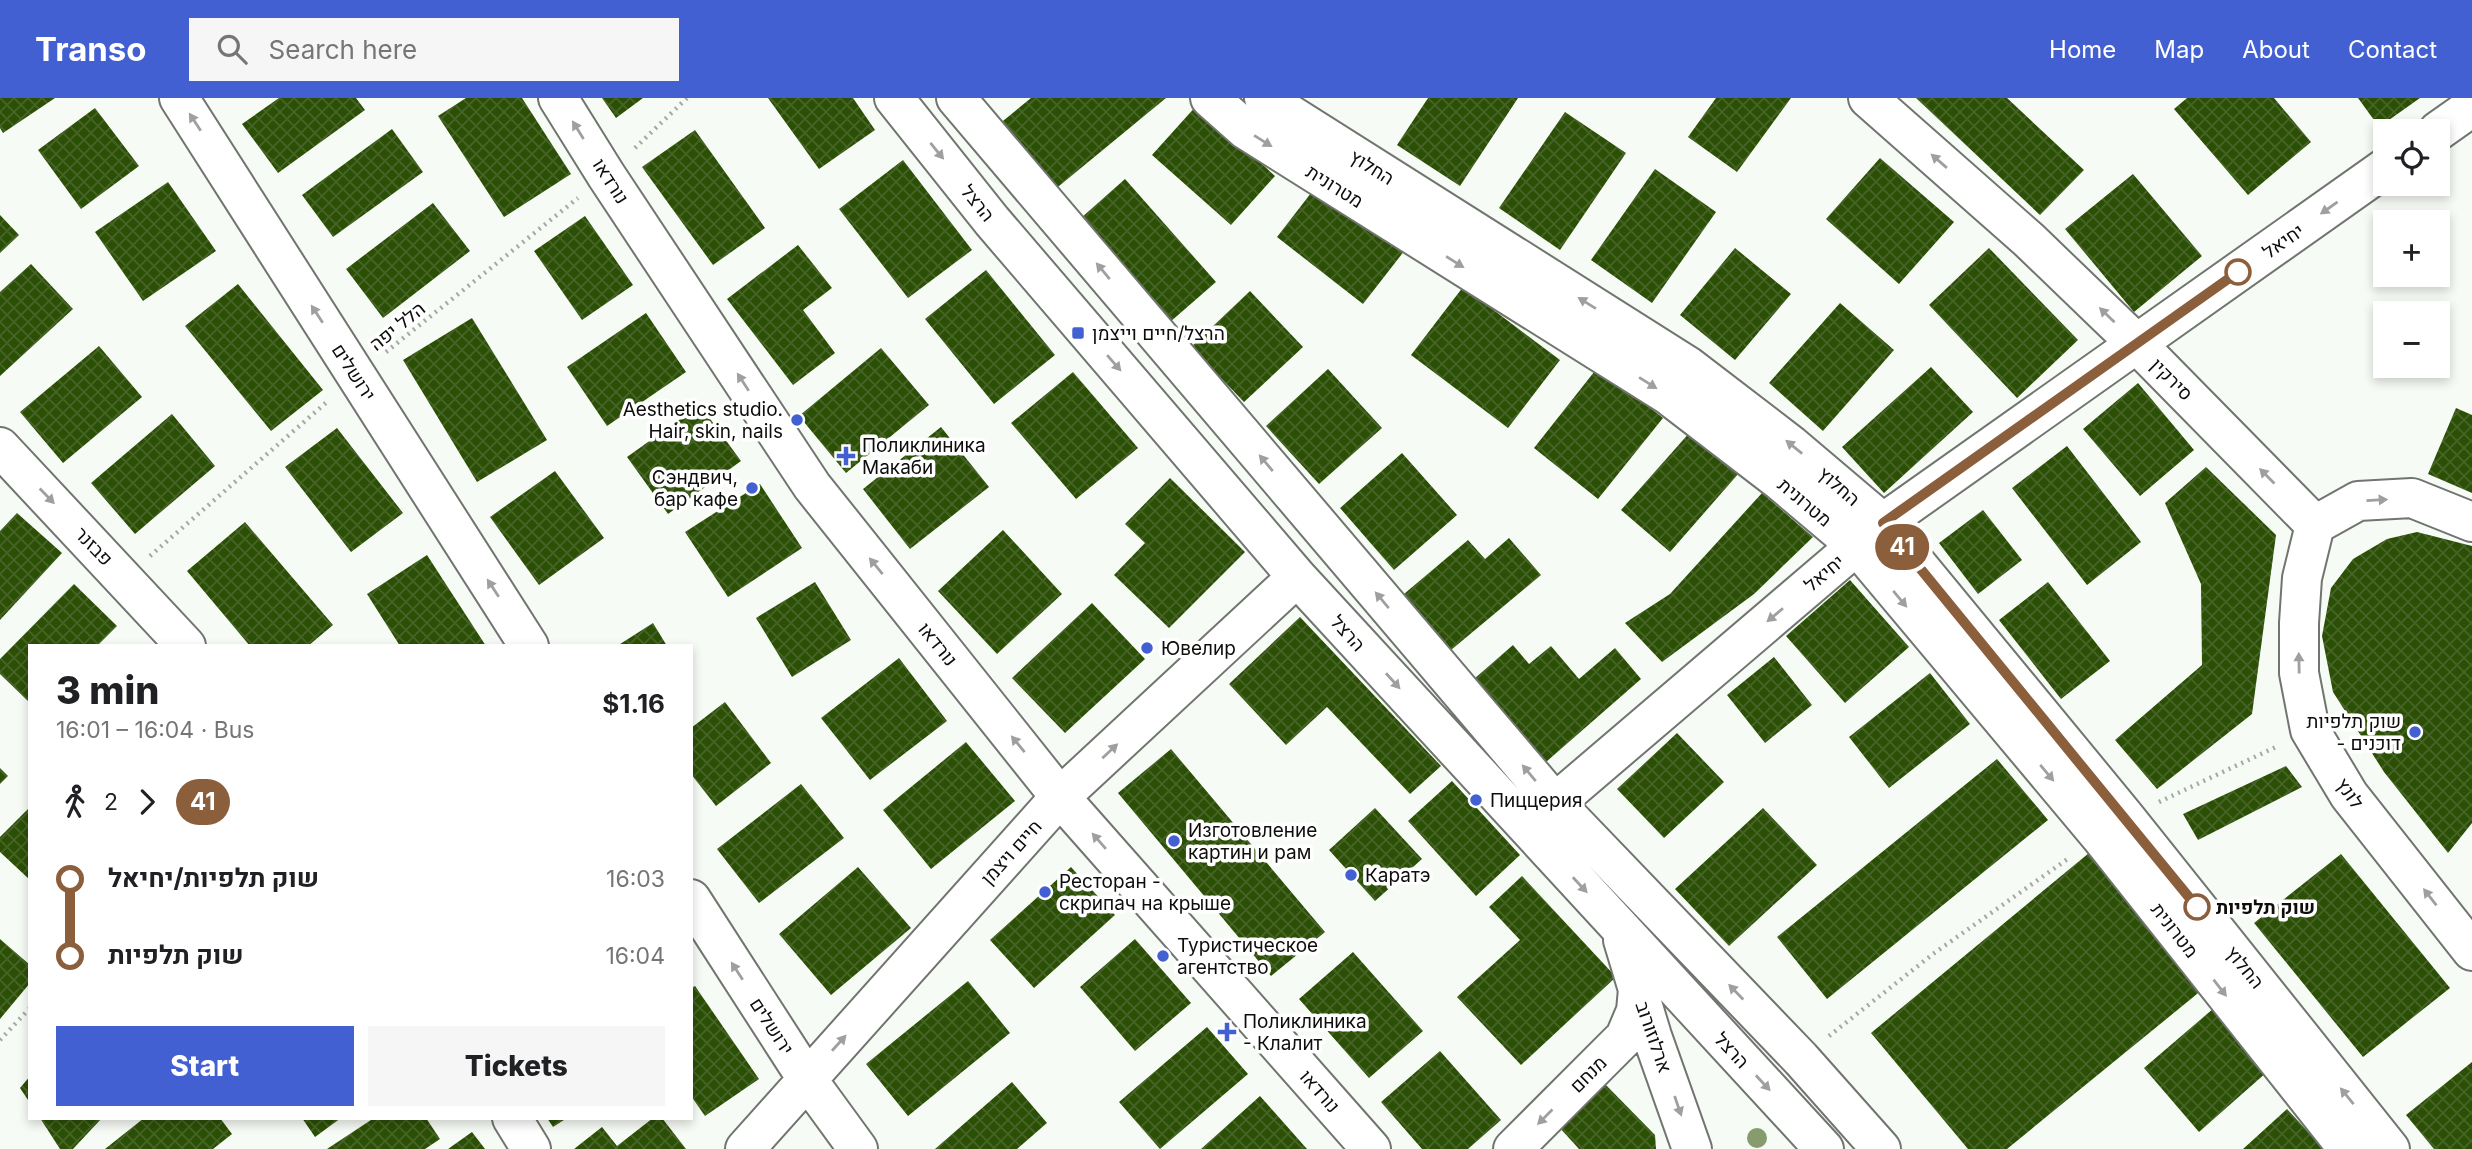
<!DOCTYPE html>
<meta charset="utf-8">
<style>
body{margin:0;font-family:Inter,Heebo,sans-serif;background:#f6f6f6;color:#202124;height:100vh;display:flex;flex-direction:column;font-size:26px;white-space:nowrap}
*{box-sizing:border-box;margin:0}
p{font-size:23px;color:#757577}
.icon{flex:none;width:38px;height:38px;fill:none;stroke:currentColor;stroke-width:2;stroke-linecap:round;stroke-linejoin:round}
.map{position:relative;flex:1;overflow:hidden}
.side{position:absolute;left:28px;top:546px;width:665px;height:476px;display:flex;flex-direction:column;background:#fff;border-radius:0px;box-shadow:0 4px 10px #0003}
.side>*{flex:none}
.badge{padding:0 14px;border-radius:23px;font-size:24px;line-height:46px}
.fabs{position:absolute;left:2373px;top:21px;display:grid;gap:14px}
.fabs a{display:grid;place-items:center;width:77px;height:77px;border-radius:0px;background:#fff;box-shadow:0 4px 10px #0003;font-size:35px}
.map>.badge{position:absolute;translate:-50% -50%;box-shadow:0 0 0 4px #fff}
.legs{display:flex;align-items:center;gap:10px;height:77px;padding:0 28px;font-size:23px}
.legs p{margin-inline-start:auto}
.headline{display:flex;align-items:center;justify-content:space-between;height:119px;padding:0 28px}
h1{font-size:38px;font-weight:800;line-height:52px}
.button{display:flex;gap:14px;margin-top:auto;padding:14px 28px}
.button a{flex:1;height:80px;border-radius:0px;background:#4360d3;color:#fff;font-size:28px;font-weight:800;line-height:80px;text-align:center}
.button a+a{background:#f6f6f6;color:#202124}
ul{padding:0 28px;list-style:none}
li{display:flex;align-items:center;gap:24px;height:77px;font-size:26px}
li i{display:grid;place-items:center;width:10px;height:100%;margin:0 9px;background:currentColor}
li i::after{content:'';width:18px;height:18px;margin:-9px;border:5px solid;border-radius:50%;background:#fff}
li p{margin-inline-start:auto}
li:first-child i{background:linear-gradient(#0000 50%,currentColor 0)}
li:last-child i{background:linear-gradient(currentColor 50%,#0000 0)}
header{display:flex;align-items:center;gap:42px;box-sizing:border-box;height:98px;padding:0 35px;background:#4360d3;color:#fff}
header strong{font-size:33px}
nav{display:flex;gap:38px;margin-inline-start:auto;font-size:24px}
.search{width:490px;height:63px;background:#f6f6f6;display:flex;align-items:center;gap:18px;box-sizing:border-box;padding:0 24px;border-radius:0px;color:#757577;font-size:26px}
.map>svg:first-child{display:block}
.building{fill:url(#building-cross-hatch)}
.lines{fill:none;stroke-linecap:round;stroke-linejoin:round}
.minor-casing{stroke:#71756f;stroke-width:42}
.path{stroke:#a5a8a3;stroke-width:4.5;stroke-dasharray:2 5;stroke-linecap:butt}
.minor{stroke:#fff;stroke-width:38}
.tree{fill:#869b6e}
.oneway{fill:#9e9f9e}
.line-1-casing{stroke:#fff;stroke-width:16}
.line-1{stroke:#8b5e3c;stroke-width:10}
.stop-1-dot{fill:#fff;stroke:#8b5e3c;stroke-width:3.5}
.poi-dot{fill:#4360d3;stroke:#fff;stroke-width:2.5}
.labels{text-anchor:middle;stroke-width:7;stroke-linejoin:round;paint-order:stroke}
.street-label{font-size:19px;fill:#0d0e0c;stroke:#fff}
.poi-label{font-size:19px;fill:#0d0e0c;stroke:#fff;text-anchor:start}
.stop-label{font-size:19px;font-weight:bold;fill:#0d0e0c;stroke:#fff;text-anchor:start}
</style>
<header>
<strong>Transo</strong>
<div class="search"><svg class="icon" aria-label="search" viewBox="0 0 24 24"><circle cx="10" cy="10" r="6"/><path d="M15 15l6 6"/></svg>Search here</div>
<nav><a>Home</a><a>Map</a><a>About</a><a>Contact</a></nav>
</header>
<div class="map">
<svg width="2472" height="1051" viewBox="0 0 2472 1051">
<defs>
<pattern id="building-cross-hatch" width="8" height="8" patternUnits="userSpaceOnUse" patternTransform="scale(1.75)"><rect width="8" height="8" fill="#2b4f05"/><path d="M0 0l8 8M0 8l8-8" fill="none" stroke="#476428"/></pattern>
</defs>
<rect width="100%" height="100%" fill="#f7fbf5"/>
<!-- building -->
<path class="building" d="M0,0H55L3,35L0,30Z
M279,0H356L365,12L278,75L242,26Z
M466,0H522L571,76L504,119L438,18Z
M602,0H643L616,20Z
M768,0H853L875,32L819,71Z
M1031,0H1166L1053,93L998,27Z
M1428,0H1518L1460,88L1397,47Z
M1716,0H1791L1737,74L1688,39Z
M1916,0H2007L2084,72L2040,117Z
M2187,0H2274L2311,44L2248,97L2174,11Z
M2358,0H2420L2379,29Z
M1197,7L1275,78L1231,127L1152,57Z
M95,10L139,68L81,111L38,52Z
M1565,14L1626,55L1560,152L1499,110Z
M392,31L423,74L333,139L302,97Z
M695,32L765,130L713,167L642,69Z
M1880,60L1954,124L1899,186L1826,121Z
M903,62L972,152L908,200L839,111Z
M1655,71L1716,114L1652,205L1591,162Z
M2133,76L2202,158L2134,214L2065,131Z
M1125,81L1216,184L1162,231L1072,128Z
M168,84L216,153L143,203L95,134Z
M1318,86L1405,152L1363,206L1277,139Z
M433,105L470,153L383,220L346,171Z
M0,117L19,137L0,155Z
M585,118L633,187L582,222L534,153Z
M798,147L832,190L803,212L835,255L793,287L727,201Z
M1735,150L1791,196L1735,262L1680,217Z
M1989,150L2078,242L2017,300L1929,207Z
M31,166L73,211L0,278V194Z
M986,172L1055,257L994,306L925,221Z
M238,186L323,292L271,333L185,228Z
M1463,189L1560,262L1508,330L1411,257Z
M1250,193L1303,249L1244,304L1191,249Z
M1840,205L1894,252L1823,333L1769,285Z
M646,215L686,274L607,328L567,269Z
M472,220L547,342L477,384L403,262Z
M99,248L142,299L63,365L20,314Z
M881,250L929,307L846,375L799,318Z
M1598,269L1663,320L1598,401L1534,350Z
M1931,269L1973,314L1884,395L1842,349Z
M1328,271L1382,330L1319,386L1266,328Z
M1073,274L1138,350L1076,401L1011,325Z
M2138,285L2194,352L2140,398L2083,331Z
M700,307L741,363L668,416L627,359Z
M2456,310L2472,317V395L2428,376Z
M172,316L215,368L135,436L91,385Z
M941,329L989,389L910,451L863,391Z
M337,330L403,415L351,454L285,369Z
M1691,333L1739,375L1670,454L1621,412Z
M2067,348L2141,444L2087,487L2012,390Z
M1402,355L1457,417L1394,472L1340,410Z
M2206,369L2276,437L2252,616L2157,691L2115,642L2202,567L2201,486L2165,405Z
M555,373L604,440L539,487L490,419Z
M1170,380L1245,454L1169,530L1114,477L1145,445L1125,426Z
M760,386L802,450L728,499L685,434Z
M1762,395L1813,439L1754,496L1662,564L1625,525L1670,496Z
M1983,412L2022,462L1978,496L1939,445Z
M17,415L62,455L0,522V433Z
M245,424L333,527L308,548H250L187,473Z
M1003,432L1062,496L997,556L938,493Z
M2417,434L2472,448V725L2448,755L2384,674L2333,594L2322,538L2331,490L2353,461L2387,441Z
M1509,440L1541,477L1451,552L1404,496L1468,442L1485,461Z
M427,457L486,548H400L367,496Z
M1850,482L1909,549L1845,605L1786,538Z
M815,484L851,542L792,579L756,520Z
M2048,484L2110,563L2061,601L1999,522Z
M74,486L117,528L97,548H30V605L0,576V561Z
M1092,505L1145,561L1065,635L1012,580Z
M1300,519L1441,668L1410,696L1327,609L1286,647L1229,586Z
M653,525L667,548H617Z
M1513,547L1529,566L1551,548L1579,581L1615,550L1641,581L1546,664L1474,581Z
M1774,559L1812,607L1765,645L1727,597Z
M899,560L947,623L870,682L821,620Z
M1930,575L1970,626L1889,690L1849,639Z
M725,604L771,665L716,708L691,676V630Z
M1677,635L1724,684L1664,740L1617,691Z
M966,644L1015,703L931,771L883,712Z
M1171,651L1325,834L1271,878L1118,695Z
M1997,661L2048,722L1827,901L1777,839Z
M2286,668L2302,689L2198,742L2183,716Z
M0,670L8,678L0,686Z
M1452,683L1520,757L1476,798L1408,723Z
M801,686L844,740L759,805L717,751Z
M30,709V782L0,754V739Z
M1375,710L1422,761L1375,803L1329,752Z
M1763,710L1817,767L1729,848L1675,791Z
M2095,750L2208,887L2007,1051H1968L1871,935Z
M2341,756L2450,890L2363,959L2254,825Z
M858,769L911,830L831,897L779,836Z
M1071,769L1115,817L1034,890L990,842Z
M1522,778L1616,879L1521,967L1457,899L1520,842L1489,809Z
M0,841L30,867V885L0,921Z
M1135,841L1191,905L1135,953L1080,889Z
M1353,854L1423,933L1369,980L1299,901Z
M968,883L1010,935L908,1018L866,966Z
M695,888L759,981L705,1018L691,998V890Z
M2221,904L2276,966L2199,1034L2144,970Z
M1207,929L1248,976L1160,1051L1119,1004Z
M1440,953L1501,1022L1468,1051H1422L1381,1004Z
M2472,964V1051H2434L2406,1017Z
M30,978V1005L20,990Z
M1012,984L1047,1025L1017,1051H935Z
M1603,984L1655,1037L1656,1051H1579L1559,1029Z
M1260,998L1307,1051H1201Z
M2287,1011L2324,1051H2243Z
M40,1020H102L73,1051H60Z
M144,1020H220L232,1036L213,1051H105Z
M302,1020H341L315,1039Z
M374,1020H426L440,1041L425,1051H327Z
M547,1020H567L553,1029Z
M653,1020H662L686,1051H574L602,1029L617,1048Z
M472,1034L485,1051H448Z"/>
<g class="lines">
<defs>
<path id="minor" d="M179,0L529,548
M558,0L606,77L812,388L1060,699L1371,1051
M894,0L992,123L1297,479L1824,1051
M956,0L1555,705L1801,961L1881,1051
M1210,0L1246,32L1668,297L1780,383L1857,448L2100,738L2348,1051
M1264,0L1688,268L1791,347L1883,425L2126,720L2390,1051
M1868,0L2029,142L2137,246L2315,427
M2438,33L2472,9
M0,349L186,548
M2315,427L2302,480L2299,525V575L2310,632L2349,697L2472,853
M2315,427L2358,403L2412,400L2472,424
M1545,729V722L1555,705L1883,425L2385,70
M691,801L807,981L858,1051
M1623,842L1652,938L1692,1051
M512,1020L531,1051
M745,1051L1060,699L1297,479
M1513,1051L1625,939L1636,913L1638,891"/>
</defs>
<!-- minor casing -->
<use href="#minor" class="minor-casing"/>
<!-- path -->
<path class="path" d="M635,50L687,0
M386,254L578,100
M150,458L328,303
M2159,704L2278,648
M1829,938L1933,856L2069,760
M0,942L30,910"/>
<!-- minor -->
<use href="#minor" class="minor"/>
</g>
<!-- trees -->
<circle class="tree" cx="1757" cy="1040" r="10"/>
<!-- one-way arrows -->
<defs><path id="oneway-solid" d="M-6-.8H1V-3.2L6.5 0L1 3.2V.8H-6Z" transform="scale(1.75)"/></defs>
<g class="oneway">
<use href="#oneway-solid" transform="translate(195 24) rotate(-123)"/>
<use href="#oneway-solid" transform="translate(578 32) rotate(-122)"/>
<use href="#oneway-solid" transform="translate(1263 43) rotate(32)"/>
<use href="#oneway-solid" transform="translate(937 53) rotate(51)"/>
<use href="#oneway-solid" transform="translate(1939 63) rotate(-139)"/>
<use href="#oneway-solid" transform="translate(2329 110) rotate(145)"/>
<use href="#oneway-solid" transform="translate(1455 164) rotate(32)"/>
<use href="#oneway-solid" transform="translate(1103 173) rotate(-130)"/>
<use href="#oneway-solid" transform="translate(1587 205) rotate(-148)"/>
<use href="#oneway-solid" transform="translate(317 216) rotate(-123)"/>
<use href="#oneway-solid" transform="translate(2107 217) rotate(-136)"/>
<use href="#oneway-solid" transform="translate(1114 265) rotate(49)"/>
<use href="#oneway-solid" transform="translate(743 284) rotate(-123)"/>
<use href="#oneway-solid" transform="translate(1648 285) rotate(32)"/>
<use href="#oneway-solid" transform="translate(1794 349) rotate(-141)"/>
<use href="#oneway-solid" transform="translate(1266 365) rotate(-130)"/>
<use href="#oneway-solid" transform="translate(2267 378) rotate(-135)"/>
<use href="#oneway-solid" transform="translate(47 398) rotate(46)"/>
<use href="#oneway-solid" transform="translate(2377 402) rotate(-3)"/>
<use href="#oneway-solid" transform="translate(876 468) rotate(-129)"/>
<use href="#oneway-solid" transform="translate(493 490) rotate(-123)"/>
<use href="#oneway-solid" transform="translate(1900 501) rotate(50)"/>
<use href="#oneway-solid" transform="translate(1382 502) rotate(-130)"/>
<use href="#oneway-solid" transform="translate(1775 517) rotate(140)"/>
<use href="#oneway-solid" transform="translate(2299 565) rotate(-91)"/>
<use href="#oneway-solid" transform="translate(1393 583) rotate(48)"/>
<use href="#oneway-solid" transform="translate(1018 646) rotate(-129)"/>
<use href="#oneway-solid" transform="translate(1110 653) rotate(-43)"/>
<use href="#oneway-solid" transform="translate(1529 675) rotate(-130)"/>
<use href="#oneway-solid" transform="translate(2047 675) rotate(50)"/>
<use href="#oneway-solid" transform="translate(1099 743) rotate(-131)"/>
<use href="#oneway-solid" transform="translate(1580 787) rotate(47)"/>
<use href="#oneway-solid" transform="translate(2430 799) rotate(-128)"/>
<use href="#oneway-solid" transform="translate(737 873) rotate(-123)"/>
<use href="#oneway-solid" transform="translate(2220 890) rotate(52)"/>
<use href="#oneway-solid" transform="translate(1736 894) rotate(-134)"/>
<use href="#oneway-solid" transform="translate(839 945) rotate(-48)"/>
<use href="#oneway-solid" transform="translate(1763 985) rotate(47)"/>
<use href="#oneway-solid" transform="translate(2347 998) rotate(-129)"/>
<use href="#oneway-solid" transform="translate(1678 1008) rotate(71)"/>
<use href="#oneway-solid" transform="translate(1545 1019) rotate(135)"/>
</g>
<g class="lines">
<defs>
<path id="line-1" d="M2197,809L1883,425L2238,174"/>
</defs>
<!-- line-1 casing -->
<use href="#line-1" class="line-1-casing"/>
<!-- line-1 -->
<use href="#line-1" class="line-1"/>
</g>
<!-- markers -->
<g class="stop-1-dot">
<circle cx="2238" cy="174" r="12"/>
<circle cx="2197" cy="809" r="12"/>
</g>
<g class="poi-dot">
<rect x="1071" y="228" width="14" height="14" rx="3.5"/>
<circle cx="797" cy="322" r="7"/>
<path d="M842.5 347.5h7v7h7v7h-7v7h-7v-7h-7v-7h7z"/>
<circle cx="752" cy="390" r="7"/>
<circle cx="1147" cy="550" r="7"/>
<circle cx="2415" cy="634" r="7"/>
<circle cx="1476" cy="702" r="7"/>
<circle cx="1174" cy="743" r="7"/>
<circle cx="1351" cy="777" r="7"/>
<circle cx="1045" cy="794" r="7"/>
<circle cx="1163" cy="858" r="7"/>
<path d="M1223.5 923.5h7v7h7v7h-7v7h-7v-7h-7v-7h7z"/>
</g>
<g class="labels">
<!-- street labels -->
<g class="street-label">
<text transform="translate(1372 69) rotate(32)" y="7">החלוץ</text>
<text transform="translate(611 83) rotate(57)" y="7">נורדאו</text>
<text transform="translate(1335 88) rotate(32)" y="7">מטרונית</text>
<text transform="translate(978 105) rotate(51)" y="7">הרצל</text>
<text transform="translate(2283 143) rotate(-35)" y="7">יחיאל</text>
<text transform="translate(397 228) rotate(-39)" y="7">הלל יפה</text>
<text transform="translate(354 274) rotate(57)" y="7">ירושלים</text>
<text transform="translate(2172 281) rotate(45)" y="7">סירקין</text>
<text transform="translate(1839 388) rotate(41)" y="7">החלוץ</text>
<text transform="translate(1805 404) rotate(40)" y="7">מטרונית</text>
<text transform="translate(94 448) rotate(46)" y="7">פבזנר</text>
<text transform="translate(1824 475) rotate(-40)" y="7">יחיאל</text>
<text transform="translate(1348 535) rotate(48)" y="7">הרצל</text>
<text transform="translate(938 546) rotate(51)" y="7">נורדאו</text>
<text transform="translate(2350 695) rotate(55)" y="7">לונץ</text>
<text transform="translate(1011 754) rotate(-48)" y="7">חיים ויצמן</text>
<text transform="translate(2175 832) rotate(52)" y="7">מטרונית</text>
<text transform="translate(2245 869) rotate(51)" y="7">החלוץ</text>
<text transform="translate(772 928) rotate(57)" y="7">ירושלים</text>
<text transform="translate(1654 939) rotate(71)" y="7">ארלוזורוב</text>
<text transform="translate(1732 952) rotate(47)" y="7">הרצל</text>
<text transform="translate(1588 976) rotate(-45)" y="7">מנחם</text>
<text transform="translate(1320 993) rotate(49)" y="7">נורדאו</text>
</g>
<!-- poi labels -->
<g class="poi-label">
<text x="1092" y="242">הרצל/חיים וייצמן</text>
<text x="783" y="318" text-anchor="end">Aesthetics studio.<tspan x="783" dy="22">Hair, skin, nails</tspan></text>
<text x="862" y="354">Поликлиника<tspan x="862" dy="22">Макаби</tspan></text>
<text x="738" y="386" text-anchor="end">Сэндвич,<tspan x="738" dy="22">бар кафе</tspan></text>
<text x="1161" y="557">Ювелир</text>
<text x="2401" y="630" text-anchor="end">שוק תלפיות<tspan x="2401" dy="22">- דוכנים</tspan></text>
<text x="1490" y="709">Пиццерия</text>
<text x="1188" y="739">Изготовление<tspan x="1188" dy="22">картин и рам</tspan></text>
<text x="1365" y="784">Каратэ</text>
<text x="1059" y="790">Ресторан -<tspan x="1059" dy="22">скрипач на крыше</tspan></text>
<text x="1177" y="854">Туристическое<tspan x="1177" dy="22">агентство</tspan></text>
<text x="1243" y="930">Поликлиника<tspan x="1243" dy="22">- Клалит</tspan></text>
</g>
<!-- stop labels -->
<g class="stop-label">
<text x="2216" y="816">שוק תלפיות</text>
</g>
</g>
</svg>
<div class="fabs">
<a><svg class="icon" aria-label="locate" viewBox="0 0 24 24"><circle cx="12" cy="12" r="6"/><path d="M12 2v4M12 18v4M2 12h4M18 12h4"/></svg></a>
<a>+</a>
<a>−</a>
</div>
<b class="badge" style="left:1902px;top:449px;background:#8b5e3c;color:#fff">41</b>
<section class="side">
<div class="headline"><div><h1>3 min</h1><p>16:01 – 16:04 · Bus</p></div><b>$1.16</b></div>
<div class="legs"><svg class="icon" aria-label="walk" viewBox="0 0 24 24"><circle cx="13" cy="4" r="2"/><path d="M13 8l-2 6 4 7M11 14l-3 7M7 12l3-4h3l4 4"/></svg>2<svg class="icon" aria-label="forward" viewBox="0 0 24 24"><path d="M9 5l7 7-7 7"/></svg><b class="badge" style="background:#8b5e3c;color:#fff">41</b></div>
<ul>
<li><i style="color:#8b5e3c"></i><b>שוק תלפיות/יחיאל</b><p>16:03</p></li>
<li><i style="color:#8b5e3c"></i><b>שוק תלפיות</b><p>16:04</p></li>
</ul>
<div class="button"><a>Start</a><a>Tickets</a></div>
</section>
</div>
